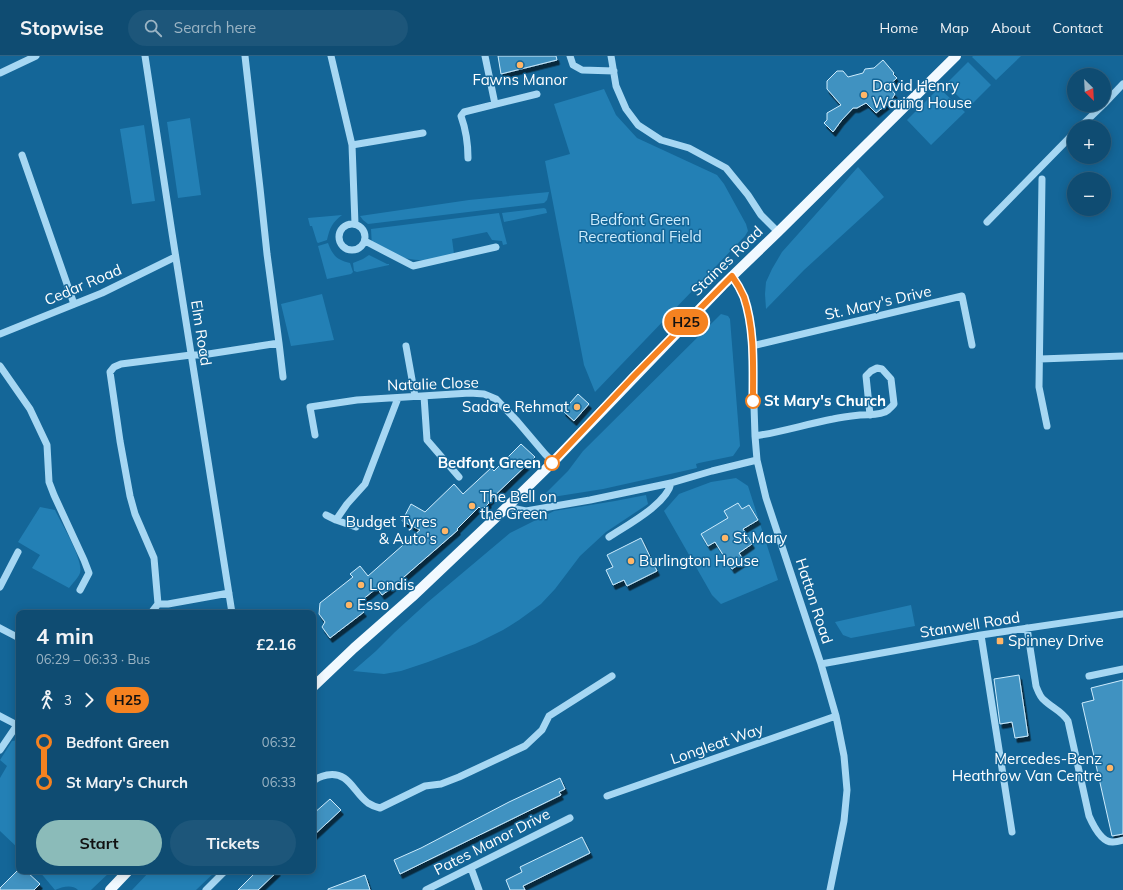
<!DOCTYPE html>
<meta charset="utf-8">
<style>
body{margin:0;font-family:Mulish,sans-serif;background:#1d567a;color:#f1f3f6;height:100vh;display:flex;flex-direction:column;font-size:15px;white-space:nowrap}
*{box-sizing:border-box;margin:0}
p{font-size:13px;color:#9bb4c4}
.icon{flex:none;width:22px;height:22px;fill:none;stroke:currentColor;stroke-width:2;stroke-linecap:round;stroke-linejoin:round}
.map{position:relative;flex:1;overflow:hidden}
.side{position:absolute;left:16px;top:554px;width:300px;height:264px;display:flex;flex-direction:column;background:#0f4c72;border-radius:8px;box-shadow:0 2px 10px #0003,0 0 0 1px #2f6384}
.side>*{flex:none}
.badge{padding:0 8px;border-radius:13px;font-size:14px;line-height:26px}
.needle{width:26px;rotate:156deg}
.fabs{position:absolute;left:1067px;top:12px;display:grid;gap:8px}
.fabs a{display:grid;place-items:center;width:44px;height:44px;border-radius:50%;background:#0f4c72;box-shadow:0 2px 10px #0003,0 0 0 1px #2f6384;font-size:20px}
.map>.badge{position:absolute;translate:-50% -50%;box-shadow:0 0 0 2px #fff}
.legs{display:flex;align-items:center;gap:6px;height:44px;padding:0 20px;font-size:13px}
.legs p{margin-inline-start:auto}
.head{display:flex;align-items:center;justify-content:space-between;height:68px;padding:0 20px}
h1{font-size:22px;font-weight:700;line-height:30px}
.primary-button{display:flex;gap:8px;margin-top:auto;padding:8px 20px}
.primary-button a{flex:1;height:46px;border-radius:24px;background:#8bbbb9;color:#111;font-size:16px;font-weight:700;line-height:46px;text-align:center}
.primary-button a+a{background:#1d567a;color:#f1f3f6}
ul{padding:0 20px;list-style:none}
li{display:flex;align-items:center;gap:14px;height:40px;font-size:15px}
li i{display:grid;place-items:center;width:6px;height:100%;margin:0 5px;background:currentColor}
li i::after{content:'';width:10px;height:10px;margin:-5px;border:3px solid;border-radius:50%;background:#0f4c72}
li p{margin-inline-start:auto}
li:first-child i{background:linear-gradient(#0000 50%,currentColor 0)}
li:last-child i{background:linear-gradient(currentColor 50%,#0000 0)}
header{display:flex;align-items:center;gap:24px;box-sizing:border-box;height:56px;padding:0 20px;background:#0f4c72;border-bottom:1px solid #2f6384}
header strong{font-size:19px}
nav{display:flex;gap:22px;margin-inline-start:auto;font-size:14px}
.search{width:280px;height:36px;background:#1d567a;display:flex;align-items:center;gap:10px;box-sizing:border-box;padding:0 14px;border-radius:22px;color:#9bb4c4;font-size:15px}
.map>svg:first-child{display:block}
.green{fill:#2380b5}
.building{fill:#4192c1;stroke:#cdecfd;filter:url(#shadow)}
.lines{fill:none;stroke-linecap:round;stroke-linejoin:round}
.minor{stroke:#a6d7f3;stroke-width:7}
.major{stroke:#f1f9ff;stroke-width:10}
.line-1-casing{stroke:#fff;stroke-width:9}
.line-1{stroke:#f58220;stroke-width:6}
.poi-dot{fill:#ffb667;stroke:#146698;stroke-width:1.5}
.stop-1-dot{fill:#fff;stroke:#f58220;stroke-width:2}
.labels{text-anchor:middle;stroke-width:3;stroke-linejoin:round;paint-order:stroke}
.poi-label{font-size:15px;fill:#fff;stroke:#146698;text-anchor:start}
.park-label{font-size:15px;fill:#cdecfd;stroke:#146698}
.street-label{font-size:15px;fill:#fff;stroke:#146698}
.stop-label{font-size:15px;font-weight:bold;fill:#fff;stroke:#146698;text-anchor:start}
</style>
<header>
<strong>Stopwise</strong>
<div class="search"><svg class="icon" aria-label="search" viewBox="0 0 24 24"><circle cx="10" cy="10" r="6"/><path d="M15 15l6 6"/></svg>Search here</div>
<nav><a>Home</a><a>Map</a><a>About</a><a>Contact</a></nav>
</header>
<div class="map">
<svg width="1123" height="834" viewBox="0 0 1123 834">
<defs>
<filter id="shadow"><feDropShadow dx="2.5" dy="4.5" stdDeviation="0" flood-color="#0009"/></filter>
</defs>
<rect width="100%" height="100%" fill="#146698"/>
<!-- green -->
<path class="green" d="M973,0H1021L996,24L972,1Z
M968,6L991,29L969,51L946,28Z
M939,32L965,56L931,89L907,64Z
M604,33L616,59L637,82L717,119L724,128L746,168L748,175L745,180L595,336L584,309L545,105L570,98L554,48Z
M190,62L201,139L178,142L167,66Z
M144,69L155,145L132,148L120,73Z
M858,111L884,141L804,214L766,253L765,238L766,226L772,213L782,196Z
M549,136L547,144L544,147L368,168L363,164L360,160L469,144Z
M544,152L546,153L547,157L504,166L502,157Z
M499,157L507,188L503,189L502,185L492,184L487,176L452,183L454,198C446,200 438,203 429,204C409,206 391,198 372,191L371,173Z
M342,159C332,167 330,171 327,184L318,187L317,186L312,170H310L308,162Z
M328,187C333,200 337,204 350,207L353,216L351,218L327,223L318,190Z
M369,199L387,208H389V209L357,216L354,215L353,207L363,203Z
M322,238L334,284L291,290L281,248Z
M721,258L728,260L730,263L740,390L733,400L699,407L696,408L697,412L603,433L540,443L568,415L583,395Z
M736,422L748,430L778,524L721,548L712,539L664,455L679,438L711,426Z
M646,439L648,448L606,476L580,500L555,533L541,548L519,564L503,574L475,588L428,606L401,615L384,618L353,615L376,595L395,576L428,546L510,477L554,455L615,445Z
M40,451L55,454C61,467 84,504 80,517C78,522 72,528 69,532L32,512L40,499L18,486Z
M911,549L915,570L851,582L843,579L835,566Z
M19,684V793L0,775V722L7,710L0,704L12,685Z
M39,815H111L91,834H78C72,828 62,831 55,834Z
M150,815H216L196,834H132Z"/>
<!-- building -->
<path class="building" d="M498,0H556L557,4L501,18Z
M883,4L894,17L893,18L897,22L888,30L895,38L890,46L876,57L866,47L857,52H853L841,65L833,76L824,67L827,64V57L841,49L827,33V25L837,15H843L848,21L863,17L865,13L874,12Z
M578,338L589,348L574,365L563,355Z
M521,388L535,401L488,446L489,447L482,454L479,451L457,473L458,474L389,534L382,539L377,532L357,548L364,556L330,582L322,571L325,566L319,558L320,547L353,521L350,518L360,510L368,520L420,474L402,465L411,448L425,456L454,428L463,438L491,412L494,415Z
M738,447L742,453L749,449L758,464L743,473L752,488L739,497L744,505L732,513L715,486L708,490L701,478L728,462L724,455Z
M641,482L657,515L627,530L624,524L613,529L606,514L613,511L607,499Z
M1019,619L1028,680L1015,682L1012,666L1000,668L994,623Z
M1123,624V778L1112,780L1082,647L1094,644L1091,632Z
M560,722L565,733L559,736L561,739L400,818L394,804L421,792L509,746Z
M330,743L341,754L313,780V758Z
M582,781L590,797L523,830L525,834H510L506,824L522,816L520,811Z
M17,815H26L40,828L34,834H0V832Z
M257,815H278L258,834H238Z
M365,819L370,834H328V833Z"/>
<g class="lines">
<!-- minor -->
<path class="minor" d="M145,0L172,177L232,557
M331,0L352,89L355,168
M485,0L495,48
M570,0L573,9L582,14L614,15
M611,0L616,30L626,53L638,69L661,84L689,92L726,112L748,139L761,159L778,176
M0,17L36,0
M1104,48L1123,28
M1080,71L1103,49
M352,89L423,77
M22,99L74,248
M468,102C468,87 466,74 461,60L464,56L537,38
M1042,123L1039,331L1047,370
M987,166L1074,77
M339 181a13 13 0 1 1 26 0a13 13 0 1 1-26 0Z
M365,185L413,210L496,191
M732,220L744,241L750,265L752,290L755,380L757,404L766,442L821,608L836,660L844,700L847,734L844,765L830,834
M0,278L102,237L175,201
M279,287L283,321
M406,290L415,340
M752,290L962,240L972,289
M1040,303L1123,300
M0,310L30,353L47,389L49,426L54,439L84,504L89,517L80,534
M424,340L427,384L459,421
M315,379L310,351L357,344L470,337L484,338L496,343L517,365L545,398L553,406
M755,380C781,376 807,368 833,363C842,361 851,360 860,359C868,359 877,359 885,356C889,354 891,351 894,348L891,323L882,313L877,312L871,315L866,320L870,359
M507,451L526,455L590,444L671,427L712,415L757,404
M326,459L336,464L347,448L365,428L398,342
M336,464L356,471
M609,481C627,469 667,448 671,427
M0,531L18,496
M158,548H168L229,537
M151,557L158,548L154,502L135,458L130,440L120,385L110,316L114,311L121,308L191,299H202L279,287L267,198L260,132L245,0
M0,572L19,582
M1027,572L1036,630C1038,635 1040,641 1044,644C1052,652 1062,655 1068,665L1089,760C1093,769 1102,787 1113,786C1116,786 1120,785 1123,784
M981,579L1012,776
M821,608L981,579L1123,558
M1089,620L1123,613
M0,660L19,670
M0,694L17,669
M313,726C316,722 322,720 327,719C349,715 353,736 368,747C371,749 376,751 380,752L425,730L441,728L459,721L525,690L542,674L549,660L612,620
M607,740L836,660
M471,812L479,834
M206,834L225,815
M426,834L570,762"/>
<!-- major -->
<path class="major" d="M313,631L354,592L412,541L507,451L553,406L723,229L778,176L956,0
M110,834L128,815"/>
</g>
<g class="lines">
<defs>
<path id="line-1" d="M552,407L634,320L732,220C737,227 741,234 744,241C755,274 753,311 753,345"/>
</defs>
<!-- line-1 casing -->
<use href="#line-1" class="line-1-casing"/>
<!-- line-1 -->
<use href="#line-1" class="line-1"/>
</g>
<!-- markers -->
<g class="poi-dot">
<circle cx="520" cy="9" r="4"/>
<circle cx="864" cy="39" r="4"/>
<circle cx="577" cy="351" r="4"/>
<circle cx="472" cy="450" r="4"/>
<circle cx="445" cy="475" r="4"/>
<circle cx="725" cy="482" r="4"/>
<circle cx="631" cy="505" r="4"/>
<circle cx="361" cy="529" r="4"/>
<circle cx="349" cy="549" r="4"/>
<rect x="996" y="581" width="8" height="8" rx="2"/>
<circle cx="1110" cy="712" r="4"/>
</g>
<g class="stop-1-dot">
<circle cx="753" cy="345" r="7"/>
<circle cx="552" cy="407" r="7"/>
</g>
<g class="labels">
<!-- poi labels -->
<g class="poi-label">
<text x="520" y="29" text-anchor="middle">Fawns Manor</text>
<text x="872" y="35">David Henry<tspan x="872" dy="17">Waring House</tspan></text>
<text x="569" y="356" text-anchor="end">Sada e Rehmat</text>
<text x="480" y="446">The Bell on<tspan x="480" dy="17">the Green</tspan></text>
<text x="437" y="471" text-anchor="end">Budget Tyres<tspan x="437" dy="17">&amp; Auto's</tspan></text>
<text x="733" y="487">St Mary</text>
<text x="639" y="510">Burlington House</text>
<text x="369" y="534">Londis</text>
<text x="357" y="554">Esso</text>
<text x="1008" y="590">Spinney Drive</text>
<text x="1102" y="708" text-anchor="end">Mercedes-Benz<tspan x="1102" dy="17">Heathrow Van Centre</tspan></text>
</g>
<!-- park labels -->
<g class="park-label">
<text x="640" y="169">Bedfont Green<tspan x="640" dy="17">Recreational Field</tspan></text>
</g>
<!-- street labels -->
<g class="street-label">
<text transform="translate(727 205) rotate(-44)" y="5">Staines Road</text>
<text transform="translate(83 229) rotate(-23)" y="5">Cedar Road</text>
<text transform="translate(878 247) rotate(-13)" y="5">St. Mary's Drive</text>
<text transform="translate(201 277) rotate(81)" y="5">Elm Road</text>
<text transform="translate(433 328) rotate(-2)" y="5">Natalie Close</text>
<text transform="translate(814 545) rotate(72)" y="5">Hatton Road</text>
<text transform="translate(970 569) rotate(-9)" y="5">Stanwell Road</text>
<text transform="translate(717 688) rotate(-19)" y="5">Longleat Way</text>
<text transform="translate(492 786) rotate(-27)" y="5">Pates Manor Drive</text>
</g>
<!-- stop labels -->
<g class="stop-label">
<text x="764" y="350">St Mary's Church</text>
<text x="541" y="412" text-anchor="end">Bedfont Green</text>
</g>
</g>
</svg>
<div class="fabs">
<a><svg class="needle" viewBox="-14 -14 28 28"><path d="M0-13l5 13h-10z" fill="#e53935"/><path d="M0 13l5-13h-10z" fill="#9bb4c4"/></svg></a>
<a>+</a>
<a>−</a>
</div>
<b class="badge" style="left:686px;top:266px;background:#f58220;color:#111">H25</b>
<section class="side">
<div class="head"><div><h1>4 min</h1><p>06:29 – 06:33 · Bus</p></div><b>£2.16</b></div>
<div class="legs"><svg class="icon" aria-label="walk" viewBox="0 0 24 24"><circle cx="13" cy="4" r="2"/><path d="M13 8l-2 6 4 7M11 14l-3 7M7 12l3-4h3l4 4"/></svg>3<svg class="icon" aria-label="forward" viewBox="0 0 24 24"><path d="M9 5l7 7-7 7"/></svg><b class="badge" style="background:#f58220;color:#111">H25</b></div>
<ul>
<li><i style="color:#f58220"></i><b>Bedfont Green</b><p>06:32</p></li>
<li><i style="color:#f58220"></i><b>St Mary's Church</b><p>06:33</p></li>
</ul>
<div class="primary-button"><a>Start</a><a>Tickets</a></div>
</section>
</div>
